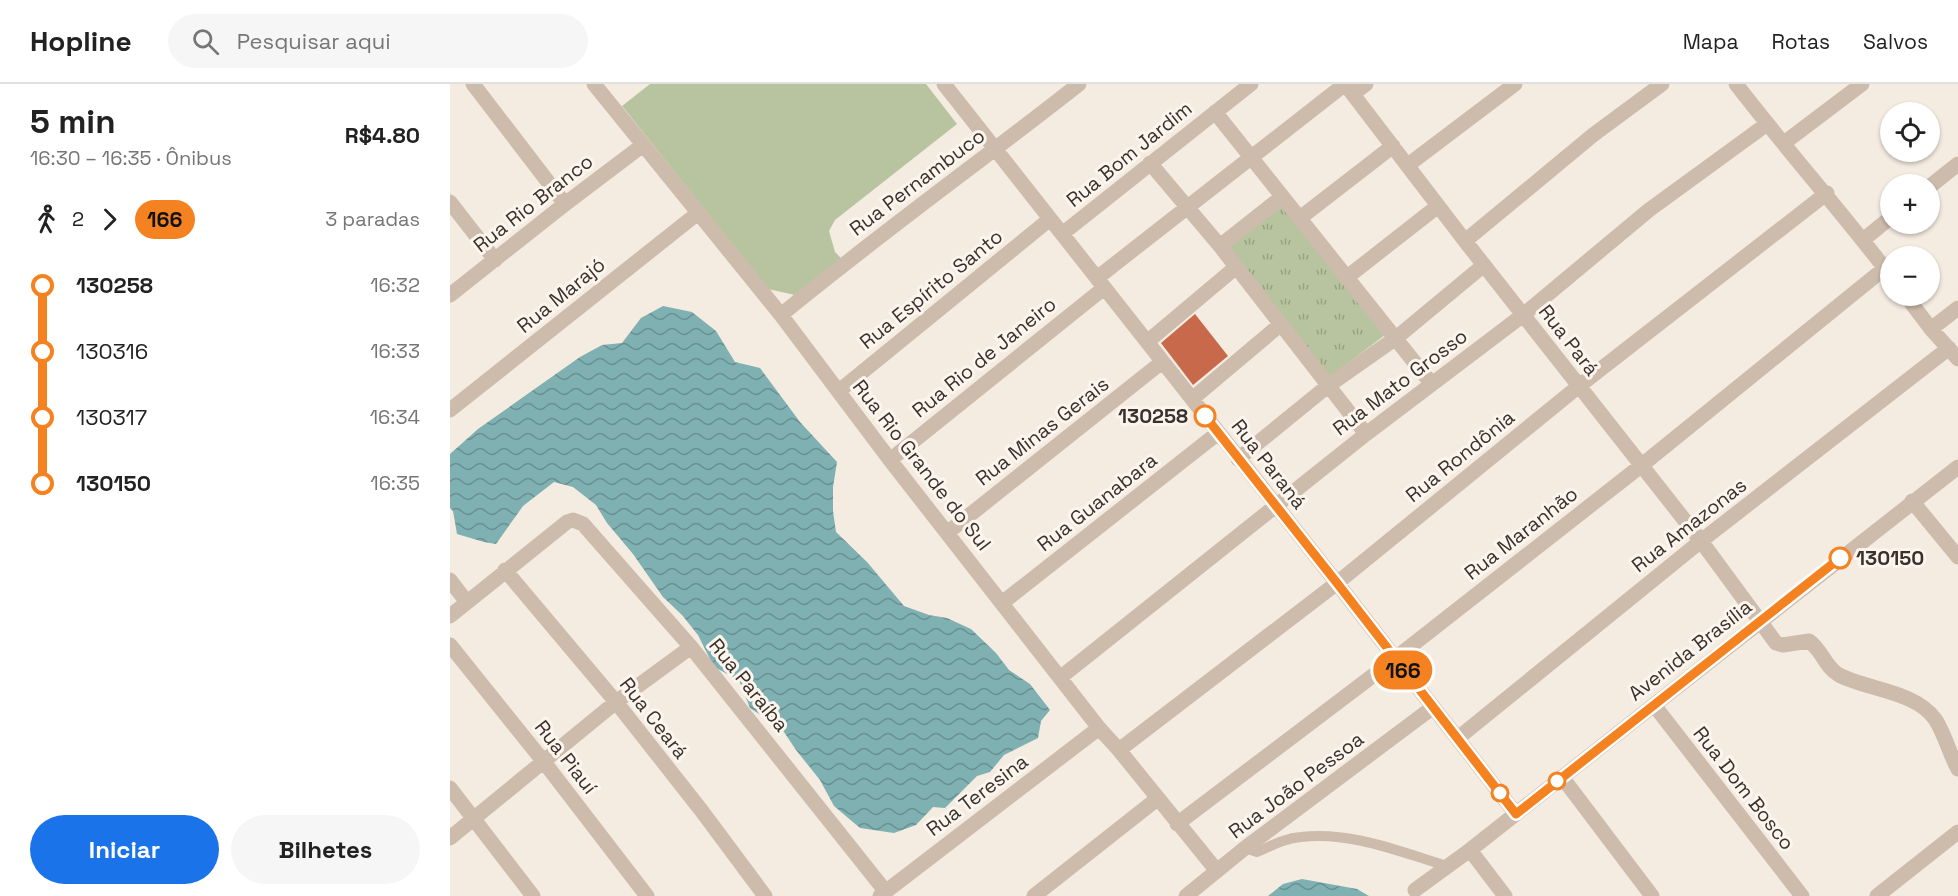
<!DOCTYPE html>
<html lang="pt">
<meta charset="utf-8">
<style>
body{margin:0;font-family:"Space Grotesk",sans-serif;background:#f6f6f6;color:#222;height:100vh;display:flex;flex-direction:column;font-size:22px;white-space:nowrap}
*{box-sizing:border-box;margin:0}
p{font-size:20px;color:#767676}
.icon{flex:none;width:33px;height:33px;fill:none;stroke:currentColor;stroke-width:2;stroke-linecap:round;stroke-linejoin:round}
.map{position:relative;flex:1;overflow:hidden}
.details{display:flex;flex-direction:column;background:#fff;width:450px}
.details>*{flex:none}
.badge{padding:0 12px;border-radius:20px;font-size:21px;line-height:39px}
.tools{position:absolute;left:1430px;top:18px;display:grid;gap:12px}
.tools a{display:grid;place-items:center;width:60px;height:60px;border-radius:50%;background:#fff;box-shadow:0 2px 4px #0004;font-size:30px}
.map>.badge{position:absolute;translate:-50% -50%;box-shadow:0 0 0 3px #fff}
.legs{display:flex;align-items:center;gap:9px;height:66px;padding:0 30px;font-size:20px}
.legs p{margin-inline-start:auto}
.headline{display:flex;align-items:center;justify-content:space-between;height:102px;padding:0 30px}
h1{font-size:33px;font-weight:600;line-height:45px}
.button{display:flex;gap:12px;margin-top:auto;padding:12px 30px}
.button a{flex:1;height:69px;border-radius:36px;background:#1a73e8;color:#fff;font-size:24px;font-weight:600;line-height:69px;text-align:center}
.button a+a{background:#f6f6f6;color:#222}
ul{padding:0 30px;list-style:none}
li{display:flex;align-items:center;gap:21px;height:66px;font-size:22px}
li i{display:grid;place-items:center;width:9px;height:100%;margin:0 8px;background:currentColor}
li i::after{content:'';width:15px;height:15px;margin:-8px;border:4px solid;border-radius:50%;background:#fff}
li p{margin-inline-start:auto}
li:first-child i{background:linear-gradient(#0000 50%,currentColor 0)}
li:last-child i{background:linear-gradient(currentColor 50%,#0000 0)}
header{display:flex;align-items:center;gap:36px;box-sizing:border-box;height:84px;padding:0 30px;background:#fff;border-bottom:2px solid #e0e0e0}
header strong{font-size:28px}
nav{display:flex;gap:33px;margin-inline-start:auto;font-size:21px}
.search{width:420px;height:54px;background:#f6f6f6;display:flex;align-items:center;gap:15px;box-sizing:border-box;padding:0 21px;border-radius:33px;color:#767676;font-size:22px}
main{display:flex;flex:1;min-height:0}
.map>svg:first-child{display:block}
.grass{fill:url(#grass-tufts)}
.pitch{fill:#b8c4a0}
.water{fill:url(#water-waves)}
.building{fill:#c8694b}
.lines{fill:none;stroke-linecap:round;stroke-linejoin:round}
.pedestrian{stroke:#cdbbac;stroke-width:10}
.minor{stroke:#cdbbac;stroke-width:15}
.tertiary{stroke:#cdbbac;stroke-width:15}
.line-1-casing{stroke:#fff;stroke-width:14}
.line-1{stroke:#f58220;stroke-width:9}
.stop-1-dot{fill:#fff;stroke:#f58220;stroke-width:3}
.labels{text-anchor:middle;stroke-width:6;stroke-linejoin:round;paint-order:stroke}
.street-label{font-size:20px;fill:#3b302b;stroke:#fbf5ee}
.stop-label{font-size:20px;font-weight:bold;fill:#3b302b;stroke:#fbf5ee;text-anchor:end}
</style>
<header>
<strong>Hopline</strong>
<div class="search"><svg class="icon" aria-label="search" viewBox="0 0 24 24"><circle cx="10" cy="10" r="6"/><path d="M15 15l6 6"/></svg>Pesquisar aqui</div>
<nav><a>Mapa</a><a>Rotas</a><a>Salvos</a></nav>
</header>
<main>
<section class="details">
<div class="headline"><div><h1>5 min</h1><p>16:30 – 16:35 · Ônibus</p></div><b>R$4.80</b></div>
<div class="legs"><svg class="icon" aria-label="walk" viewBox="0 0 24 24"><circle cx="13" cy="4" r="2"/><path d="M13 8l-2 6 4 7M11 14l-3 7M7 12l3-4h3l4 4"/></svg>2<svg class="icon" aria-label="forward" viewBox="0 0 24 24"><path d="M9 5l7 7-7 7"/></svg><b class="badge" style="background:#f58220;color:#111">166</b><p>3 paradas</p></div>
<ul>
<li><i style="color:#f58220"></i><b>130258</b><p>16:32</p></li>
<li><i style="color:#f58220"></i><span>130316</span><p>16:33</p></li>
<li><i style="color:#f58220"></i><span>130317</span><p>16:34</p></li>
<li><i style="color:#f58220"></i><b>130150</b><p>16:35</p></li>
</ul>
<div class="button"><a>Iniciar</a><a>Bilhetes</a></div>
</section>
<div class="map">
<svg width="1508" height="812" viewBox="0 0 1508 812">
<defs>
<pattern id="grass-tufts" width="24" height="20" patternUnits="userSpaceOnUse" patternTransform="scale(1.5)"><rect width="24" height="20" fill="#b8c4a0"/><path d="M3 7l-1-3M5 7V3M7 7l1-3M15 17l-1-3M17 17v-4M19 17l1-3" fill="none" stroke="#97a083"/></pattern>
<pattern id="water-waves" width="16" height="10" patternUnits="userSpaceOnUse" patternTransform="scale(1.5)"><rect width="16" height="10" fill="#7fb0b2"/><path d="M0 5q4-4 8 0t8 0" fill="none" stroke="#699091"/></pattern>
</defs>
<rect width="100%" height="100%" fill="#f4ebe1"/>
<!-- grass -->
<path class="grass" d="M834,113L939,248L878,294L776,164Z"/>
<!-- pitch -->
<path class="pitch" d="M200,0H476L507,40L385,136L379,147L385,168L392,175L345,211L318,205L172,22Z"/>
<!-- water -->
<path class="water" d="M213,222L242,228L266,247L285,278L310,284L350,338L387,378L383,403V427L386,448L417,478L454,522L479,531L497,534L521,545L546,569L559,586L580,600L600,626L591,637L588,654L554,671L540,688L527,692L495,724L483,723L466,741L444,749L410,744L384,722L370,696L346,666L332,645L300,624L289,596L264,583L248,551L232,531L213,513L183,470L157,439L146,421L123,403L104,398L73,422L46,460L34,458L7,450L3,427L0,424V370L28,345L130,273L152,261L172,259L191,234Z
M852,795L907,805L919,812H818L833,800Z"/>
<!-- building -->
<path class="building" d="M745,230L778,272L743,301L711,259Z"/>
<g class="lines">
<!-- pedestrian -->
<path class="pedestrian" d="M795,764L807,768C821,762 835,754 851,753C901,747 950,768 997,782"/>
<!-- minor -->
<path class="minor" d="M23,0L115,120
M144,0L331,231L440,376L649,644L669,666L767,787
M494,0L887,499L1066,730
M895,0L1015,157L1251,457L1326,559L1333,561L1359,557C1372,566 1375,583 1389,591C1418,606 1465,607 1485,635C1495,650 1499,669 1508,685
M1286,0C1336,65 1390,126 1440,191
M903,10L916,0
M765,28L981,299
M1334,59L1412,0
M700,79L770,162L916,350
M958,81L1065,0
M1479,103L1508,80
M0,118L45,176
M850,134L943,62
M612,150L801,0
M1413,156L1440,134
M1015,157L1143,51L1212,0
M770,162L832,113
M647,194L895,0
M896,194L988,122
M0,211L115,120L193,61
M1456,212L1481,245L1508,275
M331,231C428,151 530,78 629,0
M1481,245L1508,224
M697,258L785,184
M389,307L600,135
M742,315L831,240
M0,326L248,129
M788,375L879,301L946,254L1034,181
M440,376L654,204
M497,449L712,278
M55,486L166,618L251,726L315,812
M0,496L16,517
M552,519L768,349
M0,532L117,438L123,436L133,440L241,563L436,808
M0,561L94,678L197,812
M611,593L916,350L1073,231L1199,126L1317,40
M1008,654L1251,457L1499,264
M669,666L887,499L1129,302L1377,109
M1112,693L1202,812
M0,704L83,812
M727,740L929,587L1192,381L1435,184
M0,754L166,618L241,563
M1020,766L1055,812
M965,806L1020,766L1204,621
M430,812L649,644
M584,812L707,715
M736,812L795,764L982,624
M1427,812L1508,748"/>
<!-- tertiary -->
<path class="tertiary" d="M1462,417L1508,473
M1352,812L1204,621L1508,383"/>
</g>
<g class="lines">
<defs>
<path id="line-1" d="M755,332L887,499L1066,730L1390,474"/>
</defs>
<!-- line-1 casing -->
<use href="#line-1" class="line-1-casing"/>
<!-- line-1 -->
<use href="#line-1" class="line-1"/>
</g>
<!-- markers -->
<g class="stop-1-dot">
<circle cx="755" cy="332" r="10"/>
<circle cx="1390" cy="474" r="10"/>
<circle cx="1107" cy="697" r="8"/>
<circle cx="1050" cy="709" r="8"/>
</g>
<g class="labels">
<!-- street labels -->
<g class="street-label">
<text transform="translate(679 70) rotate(-39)" y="7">Rua Bom Jardim</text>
<text transform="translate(467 98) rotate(-37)" y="7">Rua Pernambuco</text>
<text transform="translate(83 119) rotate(-38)" y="7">Rua Rio Branco</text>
<text transform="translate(481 205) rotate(-39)" y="7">Rua Espírito Santo</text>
<text transform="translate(111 211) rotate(-39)" y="7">Rua Marajó</text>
<text transform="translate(1119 256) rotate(52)" y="7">Rua Pará</text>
<text transform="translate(534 273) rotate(-39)" y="7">Rua Rio de Janeiro</text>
<text transform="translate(950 298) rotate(-37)" y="7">Rua Mato Grosso</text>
<text transform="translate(592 347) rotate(-38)" y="7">Rua Minas Gerais</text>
<text transform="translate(1010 372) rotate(-39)" y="7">Rua Rondônia</text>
<text transform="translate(819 380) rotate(52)" y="7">Rua Paraná</text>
<text transform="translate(472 381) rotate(52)" y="7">Rua Rio Grande do Sul</text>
<text transform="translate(647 418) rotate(-38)" y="7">Rua Guanabara</text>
<text transform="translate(1239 441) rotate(-38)" y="7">Rua Amazonas</text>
<text transform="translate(1071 449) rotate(-38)" y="7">Rua Maranhão</text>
<text transform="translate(1240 566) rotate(-38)" y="7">Avenida Brasília</text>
<text transform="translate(299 601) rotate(51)" y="7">Rua Paraíba</text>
<text transform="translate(204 634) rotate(52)" y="7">Rua Ceará</text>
<text transform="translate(116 673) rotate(52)" y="7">Rua Piauí</text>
<text transform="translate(846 701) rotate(-37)" y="7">Rua João Pessoa</text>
<text transform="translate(1294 704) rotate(52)" y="7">Rua Dom Bosco</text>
<text transform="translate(527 711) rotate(-37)" y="7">Rua Teresina</text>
</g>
<!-- stop labels -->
<g class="stop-label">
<text x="738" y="339">130258</text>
<text x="1406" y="481" text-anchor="start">130150</text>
</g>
</g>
</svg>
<div class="tools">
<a><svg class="icon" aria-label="locate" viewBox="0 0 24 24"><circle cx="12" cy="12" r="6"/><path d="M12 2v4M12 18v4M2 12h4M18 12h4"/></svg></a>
<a>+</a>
<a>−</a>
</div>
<b class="badge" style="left:953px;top:586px;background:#f58220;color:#111">166</b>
</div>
</main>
